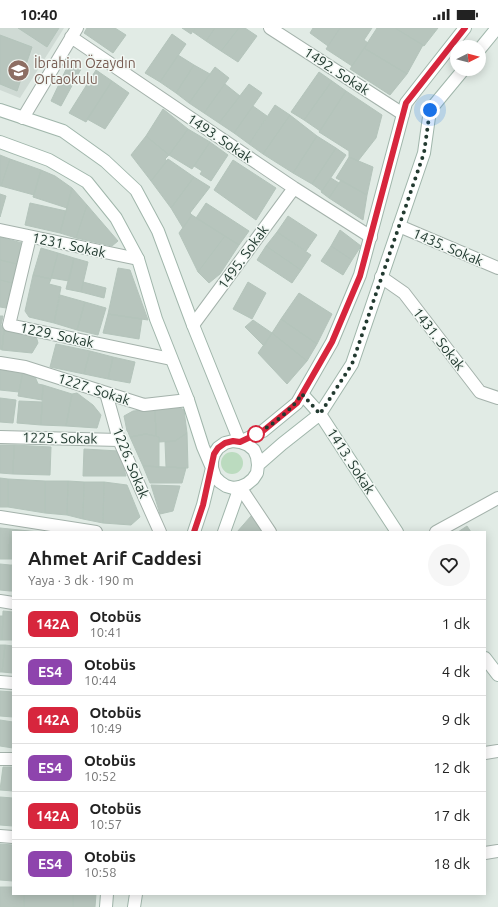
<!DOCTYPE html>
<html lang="tr">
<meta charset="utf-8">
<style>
body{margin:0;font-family:Ubuntu,sans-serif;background:#f6f6f6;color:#222;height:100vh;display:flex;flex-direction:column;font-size:15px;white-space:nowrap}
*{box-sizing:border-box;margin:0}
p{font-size:13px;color:#767676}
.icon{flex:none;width:22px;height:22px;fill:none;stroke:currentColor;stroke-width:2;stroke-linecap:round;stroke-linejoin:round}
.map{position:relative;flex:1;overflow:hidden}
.side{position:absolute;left:12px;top:503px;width:474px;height:364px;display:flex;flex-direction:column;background:#fff;border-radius:0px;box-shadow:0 2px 10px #0003}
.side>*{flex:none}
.badge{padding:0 8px;border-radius:6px;font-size:14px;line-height:26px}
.needle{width:26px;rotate:84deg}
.fabs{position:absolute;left:450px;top:12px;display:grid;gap:8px}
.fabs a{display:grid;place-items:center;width:36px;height:36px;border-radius:50%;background:#fff;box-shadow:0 2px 10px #0003;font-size:20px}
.you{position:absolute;width:20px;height:20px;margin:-10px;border:3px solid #fff;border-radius:50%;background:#1a73e8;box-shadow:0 0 0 6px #1a73e833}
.map>.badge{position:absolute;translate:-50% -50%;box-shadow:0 0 0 2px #fff}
.round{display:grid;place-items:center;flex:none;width:42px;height:42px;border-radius:21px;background:#f6f6f6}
.headline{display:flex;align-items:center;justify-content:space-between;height:68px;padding:0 16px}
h1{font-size:19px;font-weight:600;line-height:30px}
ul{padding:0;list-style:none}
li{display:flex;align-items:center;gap:12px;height:48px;padding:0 16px;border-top:1px solid #e0e0e0}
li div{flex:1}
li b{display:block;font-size:15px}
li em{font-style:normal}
li .badge{min-width:44px;font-weight:700;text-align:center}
.status{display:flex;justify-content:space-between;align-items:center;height:28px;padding:0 20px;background:#fff;direction:ltr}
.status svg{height:11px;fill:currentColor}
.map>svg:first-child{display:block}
.built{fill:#cfdad4}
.green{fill:#bbdbbf}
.building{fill:#b7c5bd;stroke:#b4c4bb}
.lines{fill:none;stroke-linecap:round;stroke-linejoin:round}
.street-casing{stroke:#a4b2ab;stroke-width:14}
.secondary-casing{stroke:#a0b6ab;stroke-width:14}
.street{stroke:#fff;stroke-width:12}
.secondary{stroke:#fff;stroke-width:12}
.line-casing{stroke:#fff;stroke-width:9}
.line{stroke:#d7263d;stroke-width:6}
.walk{stroke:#223a30;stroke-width:4;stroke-dasharray:0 7.2}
.stop-dot{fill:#fff;stroke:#d7263d;stroke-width:2}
.labels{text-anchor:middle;stroke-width:3;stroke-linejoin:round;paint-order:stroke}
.education-label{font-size:14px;fill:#785e54;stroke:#f1f7f3;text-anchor:start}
.street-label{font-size:14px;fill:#223a30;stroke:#f1f7f3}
</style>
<div class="status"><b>10:40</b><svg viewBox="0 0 49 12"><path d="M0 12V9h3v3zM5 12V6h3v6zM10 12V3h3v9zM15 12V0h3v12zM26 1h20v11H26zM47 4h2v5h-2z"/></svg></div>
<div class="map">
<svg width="498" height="879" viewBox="0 0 498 879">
<rect width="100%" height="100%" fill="#e1ebe5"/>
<!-- built -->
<path class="built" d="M0,0H64L20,70L0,62Z"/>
<!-- green -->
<path class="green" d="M221 435a11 11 0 1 1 22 0a11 11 0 1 1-22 0Z"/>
<!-- building -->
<path class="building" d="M18,0H59L47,19Z
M87,0H115L126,7L113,25L84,5Z
M182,0H195L191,6Z
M195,0H215L206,13L193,4Z
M215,0H239L221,23L206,13Z
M239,0H245L257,8L238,34L221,23Z
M313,0H340L328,18L310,5Z
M340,0H372L364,12L368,15L352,38L326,21Z
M377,0H395L423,17L407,46L364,20Z
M395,0H438L424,18Z
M172,6L186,16L160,54L145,45Z
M0,7L32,19L17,63L0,56Z
M364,20L407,46L390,67L350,41Z
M178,27L194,37L176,65L160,54Z
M70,33L81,41L61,78L51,73Z
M194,37L210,46L189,75L176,65Z
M215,39L229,50L204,85L189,75Z
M96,42L112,53L86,94L69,85Z
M319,44L332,53L304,92L291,84Z
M112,53L129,65L105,101L87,91Z
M332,53L346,63L320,103L304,92Z
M225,56L240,68L219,95L204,85Z
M249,56L262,65L234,105L219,95Z
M346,63L382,87L376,110L358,133L349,129V123L319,104Z
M275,77L290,87L263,126L249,116Z
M253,78L267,88L249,116L234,105Z
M163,81L188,101L169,127L146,108Z
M290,87L317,108L293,145L263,126Z
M188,101L210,114L192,141L169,127Z
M146,108L169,127L165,131L167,133L151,153L131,127Z
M317,108L336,120L312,156L293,145Z
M210,114L228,127L211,153L200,146L202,143L194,138Z
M336,120L346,127L322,163L312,156Z
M0,127L10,131L1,158H0Z
M349,129L373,139L367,167L336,150Z
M10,131L41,142L34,167L1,158Z
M168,131L194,149L171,180L151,153Z
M233,132L276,160L256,192L214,162Z
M41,142L55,148L72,160L67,180L33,169Z
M194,149L210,159L190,185L192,187L183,200L171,180Z
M331,150L339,155L329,170L321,164Z
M341,152L367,167L363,192L329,170Z
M72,160L87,177L76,210L60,205Z
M0,166L6,168L0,189Z
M30,175L66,183L60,205L25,197Z
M206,175L249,203L239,217L196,190Z
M87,177L118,213L112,218L76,210Z
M192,187L225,208L198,244L179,205Z
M288,188L317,207L306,223L277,204Z
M340,202L361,218L352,232L331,218Z
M277,204L311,227L301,242L266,218Z
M225,208L239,217L220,246L209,255L198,244Z
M0,209L22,215L17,236L0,232Z
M266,218L301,242L292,255L257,232Z
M331,218L352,232L343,247L321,233Z
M41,220L58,225L51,251L33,247Z
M58,225L74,230L69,253L51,250Z
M74,230L88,234L81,264L66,261Z
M0,232L17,236L12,255L0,252Z
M118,240L130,242L148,292L108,286Z
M33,247L51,251L49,256L61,259L54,295L29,289L25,283Z
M0,252L12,255L6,280L0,279Z
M83,254L106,260L104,270L81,264Z
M248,254L266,265L252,291L233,281Z
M299,265L332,286L317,316L281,291Z
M60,267L85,274L77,302L54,295Z
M85,274L106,280L98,307L77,302Z
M108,286L142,291L139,311L103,305Z
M0,288H3L1,297L4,302L2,322L0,321Z
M281,291L317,316L307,333L272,305Z
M253,292L272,305L264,318L245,299Z
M4,302L36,308L38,315L32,325L2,322Z
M272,305L307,333L287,356L258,325Z
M56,316L90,323L84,346L50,339Z
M90,323L113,329L108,351L84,346Z
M113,329L135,334L130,355L108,351Z
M0,340L23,343L19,364L0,362Z
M23,343L34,346L38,356L43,357L42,372L18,368Z
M43,357L72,366L66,398L41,397Z
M77,365L93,377L101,387L97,400L66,398L72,366Z
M0,370L16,372L13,395L0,394Z
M19,373L42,374L41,397L17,395Z
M175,376L184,382L187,405L175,413L159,414V409L156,408L155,381Z
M155,381L156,408L146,406L130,409L128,404L127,403L124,388L133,383Z
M187,405L188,440L166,439L165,414L175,413Z
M146,406L159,409V439L143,438L130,409Z
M0,417H14L13,446L0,445Z
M14,417L51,419L50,447L13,446Z
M84,421L119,423L126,448H83Z
M143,438L166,439L186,440L182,455H150Z
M0,450L8,451V479H0Z
M8,451L45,453V485L8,479Z
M45,453H68L67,487L45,485Z
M68,453L84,454L83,491L67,487Z
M84,454H104L103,495L83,491Z
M104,454L127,457L140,489L131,497L103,495Z
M151,457L180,458L173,483L160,486Z
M251,488H255L264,504H237Z
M467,498L471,504H458Z
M0,500L10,501L9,531H0Z
M10,501L39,504H13V531H9Z
M0,536L10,537V563L0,562Z
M10,537H13V563H10Z
M3,583L13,584V612H2Z
M0,588H3L2,612H0Z
M0,617H5L2,644H0Z
M5,617L13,618V645L2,644Z
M0,663L13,664V689L0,688Z
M0,692L13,694V720L0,718Z
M3,739H13V763L0,762Z
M0,769L13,770V798L0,797Z
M0,816L13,817V853L0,852Z
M0,859H13V866H24V879H0Z
M24,866H73V879H24Z
M73,866H96L95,879H73Z"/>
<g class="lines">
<defs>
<path id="street" d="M270,0L403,86
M71,9L294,160L371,209
M23,90L77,0
M399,198L498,240
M0,202L138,231
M30,209L9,297L171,331
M381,249L404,265L480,364L498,370
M193,297L294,160
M0,335L25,339L144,377L188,372
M106,365L119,412L160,504
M0,409L119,412
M240,459L270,504
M0,489L96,504
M436,504L498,470
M0,573L13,575
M0,654L13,655
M485,725L498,723
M0,731H13
M0,808L13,809
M485,825L498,823"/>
<path id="secondary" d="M479,22L497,0
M0,82L63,103L105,133L136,162L158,203L193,297L240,414
M0,114L49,132L87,154L116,190L138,231L156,291L188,372L203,419L212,440L215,449L220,454L226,458L233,460L240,459L247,456L253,451L257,445L258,437L257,429L254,422L248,417L240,414L233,413L225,415L218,420L214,426L212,433V440L203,477L194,504
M302,366L320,386L397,504
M240,414L263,403L297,375L332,314L360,247L406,75L465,0
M258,437L282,416L320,386L352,336L424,125L430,82L464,41
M224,504L240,459
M485,630L498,647
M106,879L107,866
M134,879L136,866"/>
</defs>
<!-- street casing -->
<use href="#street" class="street-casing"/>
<!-- secondary casing -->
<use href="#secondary" class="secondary-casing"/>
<!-- street -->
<use href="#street" class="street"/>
<!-- secondary -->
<use href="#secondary" class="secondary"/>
</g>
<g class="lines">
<defs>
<path id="line" d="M194,504L203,477L214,426L218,420L225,415L233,413L240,414L263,403L297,375L332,314L360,248L406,75L465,0"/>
</defs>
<!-- line casing -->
<use href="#line" class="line-casing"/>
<!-- line -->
<use href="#line" class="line"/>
<!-- walk -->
<path class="walk" d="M256,406L252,408C269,400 292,382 302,366L320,386L352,336L424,125L430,82"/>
</g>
<!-- icons -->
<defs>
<symbol id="school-disc" viewBox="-11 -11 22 22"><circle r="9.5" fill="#8d6e63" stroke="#f1f7f3"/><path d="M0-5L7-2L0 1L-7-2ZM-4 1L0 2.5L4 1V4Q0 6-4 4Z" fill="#fff"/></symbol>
</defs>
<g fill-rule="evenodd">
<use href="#school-disc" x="6" y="30" width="25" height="25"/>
</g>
<!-- markers -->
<circle class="stop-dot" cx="256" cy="406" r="8"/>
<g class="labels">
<!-- education labels -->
<g class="education-label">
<text x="34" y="40">İbrahim Özaydın<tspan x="34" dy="16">Ortaokulu</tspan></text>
</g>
<!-- street labels -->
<g class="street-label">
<text transform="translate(337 43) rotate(33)" y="5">1492. Sokak</text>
<text transform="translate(220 110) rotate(34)" y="5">1493. Sokak</text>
<text transform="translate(69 217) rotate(12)" y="5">1231. Sokak</text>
<text transform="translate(448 219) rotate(23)" y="5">1435. Sokak</text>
<text transform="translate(243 229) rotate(-54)" y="5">1495. Sokak</text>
<text transform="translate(57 307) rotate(12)" y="5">1229. Sokak</text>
<text transform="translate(439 311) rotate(52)" y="5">1431. Sokak</text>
<text transform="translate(94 361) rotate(18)" y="5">1227. Sokak</text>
<text transform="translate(60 410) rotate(1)" y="5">1225. Sokak</text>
<text transform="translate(351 433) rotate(57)" y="5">1413. Sokak</text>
<text transform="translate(131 435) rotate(68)" y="5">1226. Sokak</text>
</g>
</g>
</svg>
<div class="fabs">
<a><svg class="needle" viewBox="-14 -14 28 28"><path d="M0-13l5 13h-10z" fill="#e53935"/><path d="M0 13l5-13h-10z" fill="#767676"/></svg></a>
</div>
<div class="you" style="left:430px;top:82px"></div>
<section class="side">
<div class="headline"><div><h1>Ahmet Arif Caddesi</h1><p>Yaya · 3 dk · 190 m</p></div><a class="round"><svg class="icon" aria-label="heart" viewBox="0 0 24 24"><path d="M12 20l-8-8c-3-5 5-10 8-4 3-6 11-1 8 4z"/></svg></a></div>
<ul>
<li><span class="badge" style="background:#d7263d;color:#fff">142A</span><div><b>Otobüs</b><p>10:41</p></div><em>1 dk</em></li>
<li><span class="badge" style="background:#8e44ad;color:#fff">ES4</span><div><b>Otobüs</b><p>10:44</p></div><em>4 dk</em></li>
<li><span class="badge" style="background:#d7263d;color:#fff">142A</span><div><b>Otobüs</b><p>10:49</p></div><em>9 dk</em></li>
<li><span class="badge" style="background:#8e44ad;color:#fff">ES4</span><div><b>Otobüs</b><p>10:52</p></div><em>12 dk</em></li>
<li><span class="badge" style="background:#d7263d;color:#fff">142A</span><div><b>Otobüs</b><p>10:57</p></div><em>17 dk</em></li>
<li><span class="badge" style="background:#8e44ad;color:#fff">ES4</span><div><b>Otobüs</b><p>10:58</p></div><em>18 dk</em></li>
</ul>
</section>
</div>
